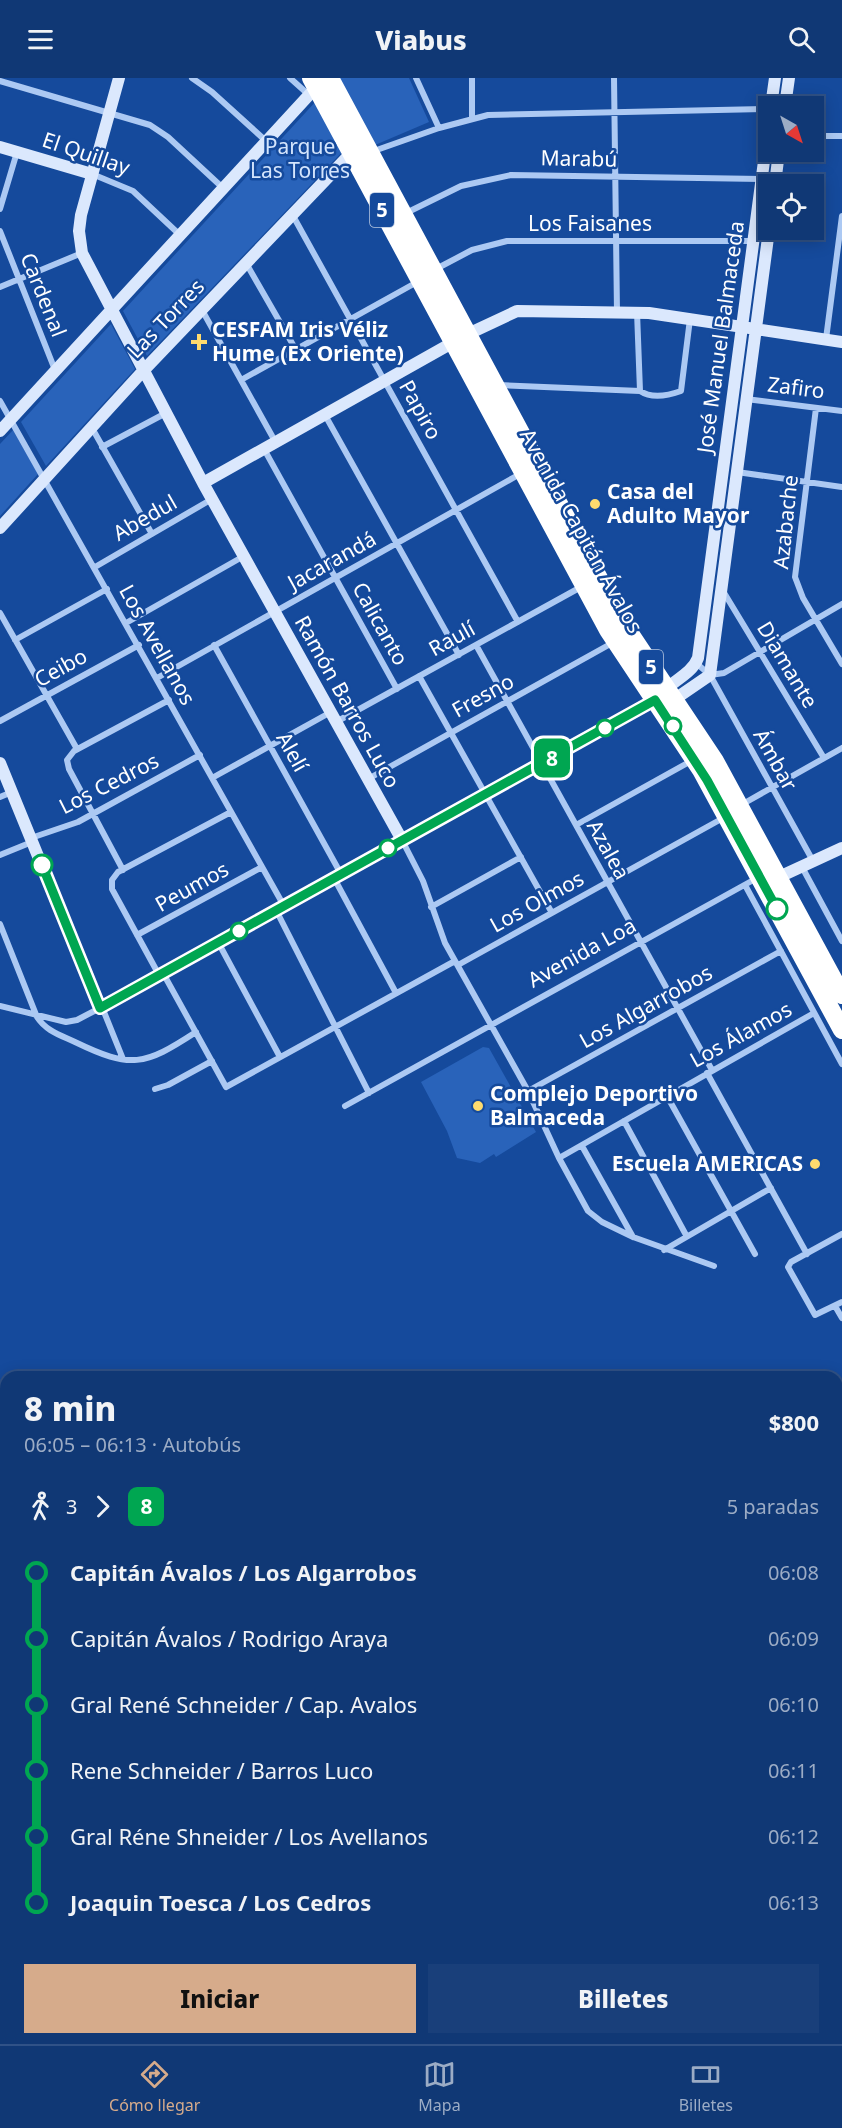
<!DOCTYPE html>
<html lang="es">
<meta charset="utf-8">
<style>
body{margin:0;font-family:"Noto Sans",sans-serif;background:#193f7a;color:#f1f3f6;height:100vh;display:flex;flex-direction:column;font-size:22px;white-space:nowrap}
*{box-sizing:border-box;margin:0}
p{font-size:20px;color:#9cacc5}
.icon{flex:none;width:33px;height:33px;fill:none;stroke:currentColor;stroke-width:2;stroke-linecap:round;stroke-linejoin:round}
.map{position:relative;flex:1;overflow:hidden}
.drawer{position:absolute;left:0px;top:1293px;width:843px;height:674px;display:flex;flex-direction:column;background:#103875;border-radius:18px 18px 0 0;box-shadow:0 3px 15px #0003,0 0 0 2px #305287}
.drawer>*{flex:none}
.badge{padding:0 12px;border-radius:9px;font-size:21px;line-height:39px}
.needle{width:39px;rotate:141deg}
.controls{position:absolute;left:758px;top:18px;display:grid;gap:12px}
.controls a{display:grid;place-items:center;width:66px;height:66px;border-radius:0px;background:#103875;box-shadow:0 3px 15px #0003,0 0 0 2px #305287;font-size:30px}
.map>.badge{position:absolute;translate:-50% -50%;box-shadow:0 0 0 3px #fff}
.legs{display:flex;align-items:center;gap:9px;height:66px;padding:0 24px;font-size:20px}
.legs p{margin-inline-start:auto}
.overview{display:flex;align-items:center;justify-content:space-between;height:102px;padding:0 24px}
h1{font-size:33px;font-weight:800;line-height:45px}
.primary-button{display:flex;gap:12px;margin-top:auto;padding:12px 24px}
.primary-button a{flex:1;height:69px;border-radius:0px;background:#d6ab8b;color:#111;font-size:24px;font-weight:800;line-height:69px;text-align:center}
.primary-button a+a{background:#193f7a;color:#f1f3f6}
ul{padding:0 24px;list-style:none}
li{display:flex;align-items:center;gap:21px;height:66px;font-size:22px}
li i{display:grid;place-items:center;width:9px;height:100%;margin:0 8px;background:currentColor}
li i::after{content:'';width:15px;height:15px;margin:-8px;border:4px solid;border-radius:50%;background:#103875}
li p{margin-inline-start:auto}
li:first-child i{background:linear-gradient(#0000 50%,currentColor 0)}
li:last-child i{background:linear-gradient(currentColor 50%,#0000 0)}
header{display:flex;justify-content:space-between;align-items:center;height:78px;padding:0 24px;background:#103875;font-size:27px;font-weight:800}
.menu{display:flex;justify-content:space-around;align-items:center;height:84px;border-top:2px solid #305287;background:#103875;font-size:16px;color:#9cacc5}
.menu a{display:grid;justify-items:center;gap:3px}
.menu .selected{color:#d6ab8b}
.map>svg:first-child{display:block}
.green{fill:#2963ba}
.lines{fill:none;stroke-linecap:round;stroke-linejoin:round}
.street{stroke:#acc9f3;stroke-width:6}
.secondary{stroke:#dbe8fd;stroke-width:12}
.highway{stroke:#fff;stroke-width:18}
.line-1-casing{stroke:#fff;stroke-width:14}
.line-1{stroke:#00a651;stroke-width:9}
.poi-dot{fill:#ffdb6e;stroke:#154a9c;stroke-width:2}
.stop-1-dot{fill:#fff;stroke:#00a651;stroke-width:3}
.labels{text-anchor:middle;stroke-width:5;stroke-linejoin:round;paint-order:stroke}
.shield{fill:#154a9c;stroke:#b9c9e1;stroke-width:1.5}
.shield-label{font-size:20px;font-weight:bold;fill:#fff}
.park-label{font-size:21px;fill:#d4e5fd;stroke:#154a9c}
.street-label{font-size:21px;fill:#fff;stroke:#154a9c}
.poi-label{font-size:21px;font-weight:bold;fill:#fff;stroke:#154a9c;text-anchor:start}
</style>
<header><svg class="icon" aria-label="menu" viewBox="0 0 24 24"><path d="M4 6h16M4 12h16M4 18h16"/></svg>Viabus<svg class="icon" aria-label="search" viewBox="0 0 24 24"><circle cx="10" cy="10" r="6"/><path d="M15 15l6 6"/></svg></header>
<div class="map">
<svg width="842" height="1966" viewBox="0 0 842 1966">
<rect width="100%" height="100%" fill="#154a9c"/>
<!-- green -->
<path class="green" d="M339,0H409L429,44L375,67Z
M318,21L345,71L147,278L123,233Z
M111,246L135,291L46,388L21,344Z
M13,352L38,396L0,438V366Z
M483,969L489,970L536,1054L496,1079L494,1076L480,1085L457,1080L447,1053L421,1004Z"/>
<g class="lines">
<!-- street -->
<path class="street" d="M192,0L212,14L266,63
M290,0L309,17
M416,0L439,50
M472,0V39
M614,0L617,234
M0,3L150,47L168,59L223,110
M813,58H842
M371,74L439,50L488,37L768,31
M92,96L133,113L180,157
M0,131L17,74
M292,136L518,544
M404,136L461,108L511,97L761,101
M0,153L55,292
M246,185L296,272
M434,192L472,172L507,163H753
M0,209L82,175
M202,232L276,365
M637,234L640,313
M826,261L842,138
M241,302L419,203
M499,307L640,313C652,321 667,318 681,313L690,241
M746,321L842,333
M0,323L284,828
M816,330L795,499L803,520L842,586
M325,337L459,577
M92,350L152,456
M102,369L166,335
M264,371L397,611
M737,394L842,409
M95,489L212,421
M723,513L824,680
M0,535L77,671
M126,545L244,478
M15,562L107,511
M214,567L341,796
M476,567L712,992
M696,585L710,597L724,595L842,526
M710,597L813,783
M419,598L552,835
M157,600L520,396
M0,643L139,567
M336,644L581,509
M212,700L331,634
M368,701L614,564
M0,719L12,714
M741,727L842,670
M576,747L693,682
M31,760L78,744L200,677
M402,762L423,803L445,865L528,1013L559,1080L588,1133L602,1144L633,1159L714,1188
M0,777L32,764
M802,789L842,863
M123,792L69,691L67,682L74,673L169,622
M334,800L396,915
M745,807L842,986
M431,829L521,779
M276,832L369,1015
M0,846L37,939C46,953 60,957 75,964C131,991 144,988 196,954
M137,857L262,789
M218,864L280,979
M458,887L725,739
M163,895L226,1009L455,883
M159,897L112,811V802L118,794L231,734
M0,928L66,944L77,942L100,930
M102,929L123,981
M707,995L807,1176
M155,1011L168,1007L212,983
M528,1013L781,873
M667,1018L755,1176
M345,1028L757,800
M624,1043L686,1157
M582,1068L633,1159
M559,1080L814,935
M842,1156L791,1184L788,1189L815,1237L842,1224
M664,1172L771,1110
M835,1228L842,1240"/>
<!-- secondary -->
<path class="secondary" d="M119,0L81,137L79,153L82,175L203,405L402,762
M771,28L775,0
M785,28L789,0
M0,69L92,96
M775,106L779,74
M0,353L320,5
M203,405L468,256L517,233L649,235L842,264
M0,450L143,293L356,70
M667,622L675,621L710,597L769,152
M0,685L100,930L655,622C668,604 691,598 698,580L768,53
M772,799H779L842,770"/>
<!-- highway -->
<path class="highway" d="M311,0L608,552L701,692L842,952
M330,0L623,545L715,683L842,917"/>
</g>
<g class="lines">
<defs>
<path id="line-1" d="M42,787L100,930L655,622L707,702L777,831"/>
</defs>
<!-- line-1 casing -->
<use href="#line-1" class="line-1-casing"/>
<!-- line-1 -->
<use href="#line-1" class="line-1"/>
</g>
<!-- markers -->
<g class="poi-dot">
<path d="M196 255h6v6h6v6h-6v6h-6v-6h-6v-6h6z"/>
<circle cx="595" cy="426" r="6"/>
<circle cx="478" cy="1028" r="6"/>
<circle cx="815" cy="1086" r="6"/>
</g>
<g class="stop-1-dot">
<circle cx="673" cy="648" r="8"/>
<circle cx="605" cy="650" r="8"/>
<circle cx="388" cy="770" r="8"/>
<circle cx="42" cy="787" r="10"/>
<circle cx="777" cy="831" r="10"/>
<circle cx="239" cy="853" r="8"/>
</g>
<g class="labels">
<!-- shield labels -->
<g class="shield">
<rect x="370" y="115" width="24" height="34" rx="4.5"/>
<rect x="639" y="572" width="24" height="34" rx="4.5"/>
</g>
<g class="shield-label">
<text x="382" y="139">5</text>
<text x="651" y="596">5</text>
</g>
<!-- park labels -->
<g class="park-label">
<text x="300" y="76">Parque<tspan x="300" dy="24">Las Torres</tspan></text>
</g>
<!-- street labels -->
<g class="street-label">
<text transform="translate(86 76) rotate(19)" y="7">El Quillay</text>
<text transform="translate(579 81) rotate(1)" y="7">Marabú</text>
<text x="590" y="153">Los Faisanes</text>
<text transform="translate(43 217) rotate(68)" y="7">Cardenal</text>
<text transform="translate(166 241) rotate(-46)" y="7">Las Torres</text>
<text transform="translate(721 259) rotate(-82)" y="7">José Manuel Balmaceda</text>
<text transform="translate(796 310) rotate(7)" y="7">Zafiro</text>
<text transform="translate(420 332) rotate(61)" y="7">Papiro</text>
<text transform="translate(145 440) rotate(-30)" y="7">Abedul</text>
<text transform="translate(786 444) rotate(-84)" y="7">Azabache</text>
<text transform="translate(581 453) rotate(61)" y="7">Avenida Capitán Ávalos</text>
<text transform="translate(332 483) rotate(-29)" y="7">Jacarandá</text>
<text transform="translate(380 546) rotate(61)" y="7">Calicanto</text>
<text transform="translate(452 561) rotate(-29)" y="7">Raulí</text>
<text transform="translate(157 567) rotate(61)" y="7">Los Avellanos</text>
<text transform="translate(787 587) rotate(59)" y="7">Diamante</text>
<text transform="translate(61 590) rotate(-29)" y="7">Ceibo</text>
<text transform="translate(483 618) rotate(-29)" y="7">Fresno</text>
<text transform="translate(347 624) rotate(61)" y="7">Ramón Barros Luco</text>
<text transform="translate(292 674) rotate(61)" y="7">Alelí</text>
<text transform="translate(775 682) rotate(61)" y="7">Ámbar</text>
<text transform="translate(109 706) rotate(-27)" y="7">Los Cedros</text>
<text transform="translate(608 772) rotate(61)" y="7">Azalea</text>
<text transform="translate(192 809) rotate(-29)" y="7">Peumos</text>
<text transform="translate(537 824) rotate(-29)" y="7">Los Olmos</text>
<text transform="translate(582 875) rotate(-29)" y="7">Avenida Loa</text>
<text transform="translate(646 929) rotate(-29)" y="7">Los Algarrobos</text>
<text transform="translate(741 957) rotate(-29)" y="7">Los Álamos</text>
</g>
<!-- poi labels -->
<g class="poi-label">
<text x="212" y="259">CESFAM Iris Véliz<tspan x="212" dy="24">Hume (Ex Oriente)</tspan></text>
<text x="607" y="421">Casa del<tspan x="607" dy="24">Adulto Mayor</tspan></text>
<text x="490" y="1023">Complejo Deportivo<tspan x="490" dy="24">Balmaceda</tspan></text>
<text x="803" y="1093" text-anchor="end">Escuela AMERICAS</text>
</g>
</g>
</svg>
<div class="controls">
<a><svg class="needle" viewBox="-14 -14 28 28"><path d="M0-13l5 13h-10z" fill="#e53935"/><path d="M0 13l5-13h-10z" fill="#9cacc5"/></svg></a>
<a><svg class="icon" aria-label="locate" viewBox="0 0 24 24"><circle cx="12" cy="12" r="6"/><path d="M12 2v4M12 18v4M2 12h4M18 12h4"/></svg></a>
</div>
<b class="badge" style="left:552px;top:680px;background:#00a651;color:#fff">8</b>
<section class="drawer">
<div class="overview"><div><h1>8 min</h1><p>06:05 – 06:13 · Autobús</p></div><b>$800</b></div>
<div class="legs"><svg class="icon" aria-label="walk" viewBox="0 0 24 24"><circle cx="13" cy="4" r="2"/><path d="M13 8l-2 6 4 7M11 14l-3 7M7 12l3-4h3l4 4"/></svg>3<svg class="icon" aria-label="forward" viewBox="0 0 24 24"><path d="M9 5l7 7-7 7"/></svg><b class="badge" style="background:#00a651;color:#fff">8</b><p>5 paradas</p></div>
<ul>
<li><i style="color:#00a651"></i><b>Capitán Ávalos / Los Algarrobos</b><p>06:08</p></li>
<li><i style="color:#00a651"></i><span>Capitán Ávalos / Rodrigo Araya</span><p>06:09</p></li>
<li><i style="color:#00a651"></i><span>Gral René Schneider / Cap. Avalos</span><p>06:10</p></li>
<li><i style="color:#00a651"></i><span>Rene Schneider / Barros Luco</span><p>06:11</p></li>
<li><i style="color:#00a651"></i><span>Gral Réne Shneider / Los Avellanos</span><p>06:12</p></li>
<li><i style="color:#00a651"></i><b>Joaquin Toesca / Los Cedros</b><p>06:13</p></li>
</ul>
<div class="primary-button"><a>Iniciar</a><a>Billetes</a></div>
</section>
</div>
<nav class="menu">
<a class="selected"><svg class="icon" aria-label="directions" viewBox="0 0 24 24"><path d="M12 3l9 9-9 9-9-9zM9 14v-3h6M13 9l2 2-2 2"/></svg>Cómo llegar</a>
<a><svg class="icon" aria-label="map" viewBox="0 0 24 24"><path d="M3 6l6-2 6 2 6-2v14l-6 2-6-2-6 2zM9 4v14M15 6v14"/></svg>Mapa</a>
<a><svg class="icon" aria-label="tickets" viewBox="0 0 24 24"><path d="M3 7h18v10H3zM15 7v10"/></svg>Billetes</a>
</nav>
